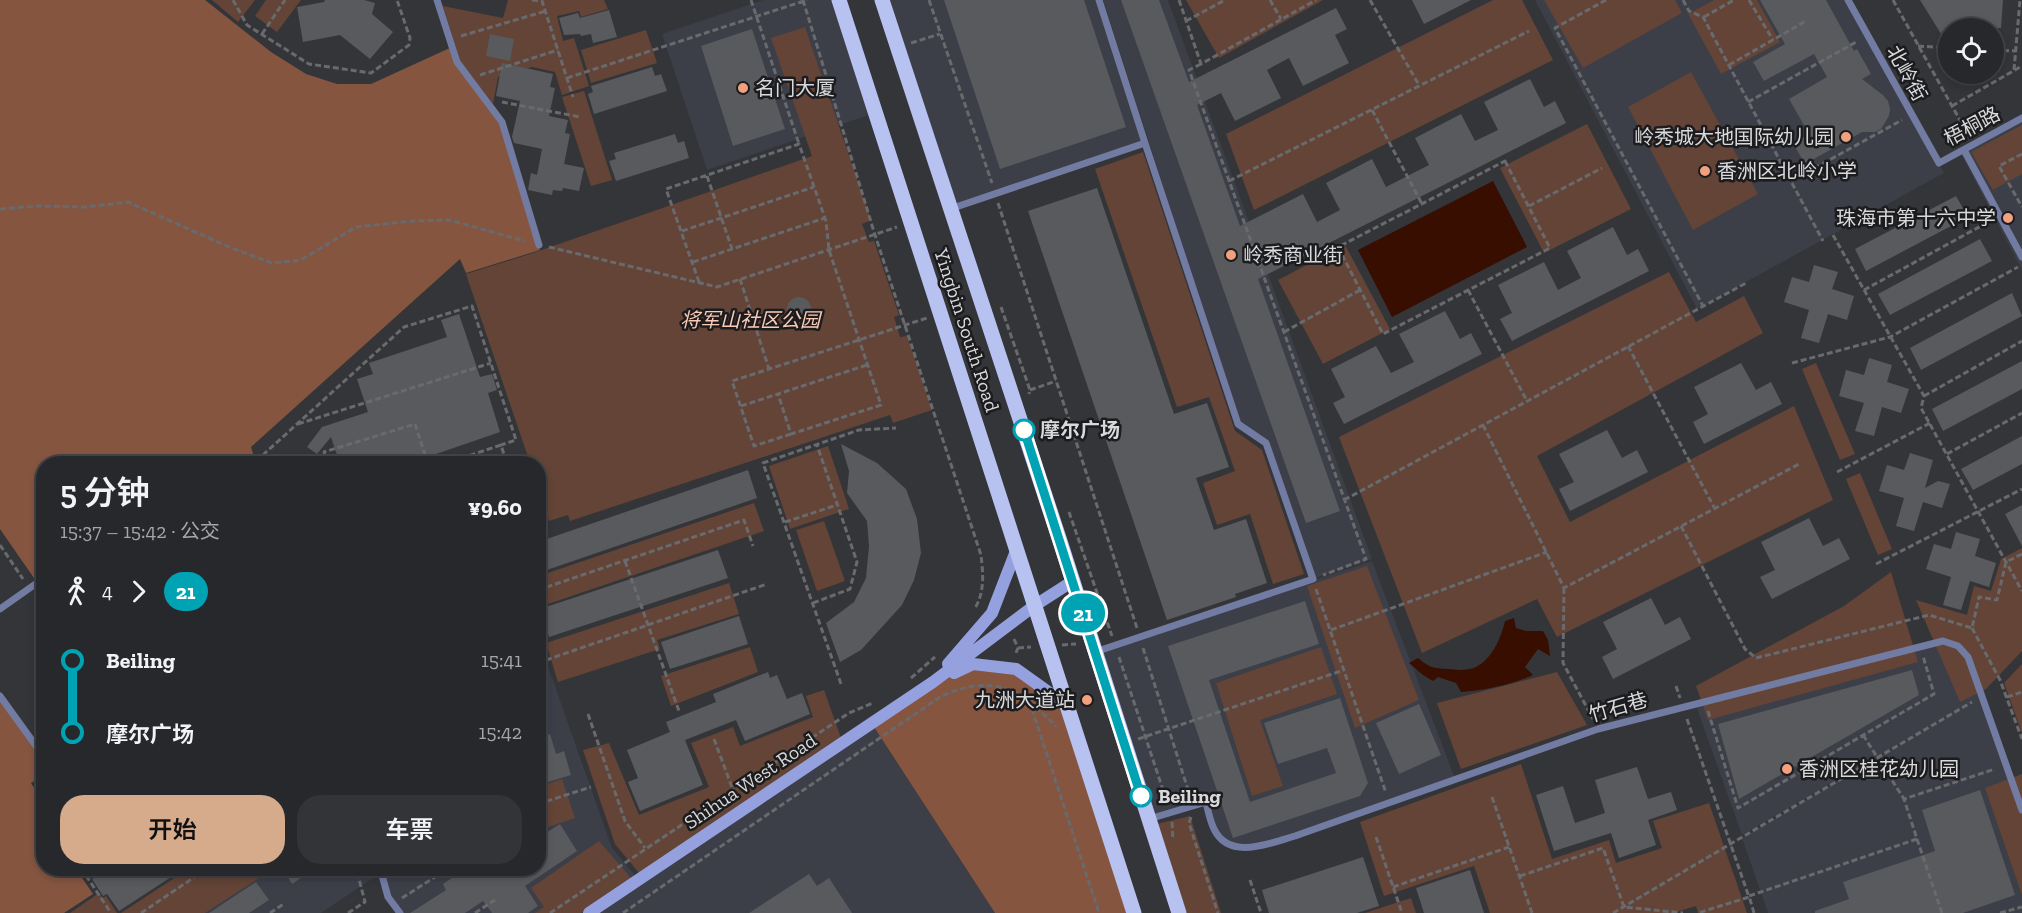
<!DOCTYPE html>
<html lang="zh">
<meta charset="utf-8">
<style>
body{margin:0;font-family:"Zilla Slab","Noto Sans SC",serif;background:#333437;color:#f1f3f6;height:100vh;display:flex;flex-direction:column;font-size:22px;white-space:nowrap}
*{box-sizing:border-box;margin:0}
p{font-size:20px;color:#a4a6a9}
.icon{flex:none;width:33px;height:33px;fill:none;stroke:currentColor;stroke-width:2;stroke-linecap:round;stroke-linejoin:round}
.map{position:relative;flex:1;overflow:hidden}
.sheet{position:absolute;left:36px;top:456px;width:510px;height:420px;display:flex;flex-direction:column;background:#27282b;border-radius:24px;box-shadow:0 3px 9px #0003,0 0 0 2px #434447}
.sheet>*{flex:none}
.badge{padding:0 12px;border-radius:20px;font-size:21px;line-height:39px}
.tools{position:absolute;left:1938px;top:18px;display:grid;gap:12px}
.tools a{display:grid;place-items:center;width:66px;height:66px;border-radius:50%;background:#27282b;box-shadow:0 3px 9px #0003,0 0 0 2px #434447;font-size:30px}
.map>.badge{position:absolute;translate:-50% -50%;box-shadow:0 0 0 3px #fff}
.legs{display:flex;align-items:center;gap:9px;height:66px;padding:0 24px;font-size:20px}
.legs p{margin-inline-start:auto}
.summary{display:flex;align-items:center;justify-content:space-between;height:102px;padding:0 24px}
h1{font-size:33px;font-weight:600;line-height:45px}
.cta{display:flex;gap:12px;margin-top:auto;padding:12px 24px}
.cta a{flex:1;height:69px;border-radius:24px;background:#d6ab8b;color:#111;font-size:24px;font-weight:600;line-height:69px;text-align:center}
.cta a+a{background:#333437;color:#f1f3f6}
ul{padding:0 24px;list-style:none}
li{display:flex;align-items:center;gap:21px;height:72px;font-size:22px}
li i{display:grid;place-items:center;width:9px;height:100%;margin:0 8px;background:currentColor}
li i::after{content:'';width:15px;height:15px;margin:-8px;border:4px solid;border-radius:50%;background:#27282b}
li p{margin-inline-start:auto}
li:first-child i{background:linear-gradient(#0000 50%,currentColor 0)}
li:last-child i{background:linear-gradient(currentColor 50%,#0000 0)}
.map>svg:first-child{display:block}
.built{fill:#3c3e48}
.green{fill:#634437}
.forest{fill:#855540}
.water{fill:#370e00}
.building{fill:#595a5e}
.lines{fill:none;stroke-linecap:round;stroke-linejoin:round}
.path{stroke:#696a6d;stroke-width:3;stroke-dasharray:6 3;stroke-linecap:butt}
.service{stroke:#727ba1;stroke-width:7}
.secondary{stroke:#95a1de;stroke-width:12}
.primary{stroke:#b7c2f1;stroke-width:15}
.line-1-casing{stroke:#fff;stroke-width:14}
.line-1{stroke:#00a3b4;stroke-width:9}
.poi-dot{fill:#f1a17d;stroke:#1c1c1e;stroke-width:2}
.stop-1-dot{fill:#fff;stroke:#00a3b4;stroke-width:3}
.labels{text-anchor:middle;stroke-width:5;stroke-linejoin:round;paint-order:stroke}
.street-label{font-size:20px;fill:#d8d9db;stroke:#1c1c1e}
.poi-label{font-size:20px;fill:#d8d9db;stroke:#1c1c1e;text-anchor:start}
.park-label{font-size:20px;font-style:italic;fill:#f9cab5;stroke:#1c1c1e}
.stop-label{font-size:20px;font-weight:bold;fill:#d8d9db;stroke:#1c1c1e;text-anchor:start}
</style>
<div class="map">
<svg width="2022" height="913" viewBox="0 0 2022 913">
<rect width="100%" height="100%" fill="#343539"/>
<!-- built -->
<path class="built" d="M763,0H839L875,113L707,170L662,34Z
M883,0H1097L1144,143L952,207Z
M1103,0H1168L1372,559L1315,578L1268,442L1240,423Z
M1535,0H1847L1944,173L1697,309Z
M2022,119V270L1960,152Z
M1372,561L1455,778L1295,836L1243,847L1221,839L1206,801L1149,818L1096,652Z
M539,641L612,848L638,879L587,913H402L390,895L382,869L538,868Z
M1937,642L1965,653L2022,810V913H1768L1742,838L1949,715L1742,835L1695,703Z
M873,726L995,913H594Z
M377,868L379,874L321,913H162L229,869Z"/>
<!-- green -->
<path class="green" d="M212,0H255L238,22Z
M266,0H301L277,32L255,16Z
M508,0H604L608,9L581,17L579,11L557,16L563,41L574,38L589,86L562,95L555,72L532,67L498,77L493,104L460,61L443,6L503,18Z
M1186,0H1323L1219,58Z
M1493,0H1522L1553,60L1254,210L1226,134Z
M1544,0H1675L1682,13L1583,68Z
M1714,0H1757L1780,42L1721,74L1688,14Z
M805,27L871,220L862,224L869,242L874,241L899,315L894,317L900,337L907,336L932,410L893,423L890,415L570,521L568,515L549,521L539,489L538,464L530,463L466,274L530,254L812,156L771,38Z
M646,30L657,63L591,83L581,50Z
M1691,72L1758,194L1693,230L1628,107Z
M584,91L612,180L591,186L562,97Z
M1587,124L1631,209L1544,253L1500,168Z
M2022,125V174L1993,190L1971,152Z
M1143,152L1235,431L1262,450L1304,574L1273,584L1250,514L1217,525L1203,483L1235,471L1209,397L1177,407L1095,169Z
M1345,245L1390,329L1323,364L1278,280Z
M1669,272L1696,322L1744,296L1763,333L1537,456L1570,522L1794,406L1833,500L1557,637L1537,599L1422,653L1339,437Z
M1816,363L1855,454L1840,460L1802,369Z
M828,446L849,509L790,529L769,466Z
M1860,473L1892,549L1878,555L1846,479Z
M754,503L764,531L539,607V576Z
M824,521L845,581L817,591L796,530Z
M2022,548V651L1986,689L1960,702L1916,600L1967,615L1974,586L1991,591L2001,559Z
M1367,566L1419,700L1355,728L1307,586Z
M1891,572L1918,662L1708,720L1696,686L1844,606Z
M729,583L739,614L657,640L660,649L558,682L546,643Z
M750,647L758,672L671,706L661,676Z
M1321,647L1337,694L1260,720L1283,786L1252,796L1216,683Z
M2022,664V733L2004,683Z
M1557,672L1587,725L1461,769L1437,703Z
M824,690L841,738L639,873L615,844L583,750L609,743L639,815L709,787L691,743L733,727L740,746L813,717L806,696Z
M1521,764L1552,859L1609,840L1616,863L1662,848L1653,821L1709,803L1747,913H1698L1696,906L1673,913H1490L1474,866L1384,896L1360,822Z
M2022,774V895L1985,788Z
M562,779L575,818L539,830V787Z
M1190,816L1221,913H1186L1157,824Z
M599,841L632,879L581,913H535L544,907L531,888Z
M188,869V868L273,869L205,913H121Z
M99,893L103,898L106,896L117,913H70Z
M1411,898L1416,913H1365Z"/>
<!-- forest -->
<path class="forest" d="M0,0H205L271,52L306,74L337,84H371L452,47L457,62L502,122L540,250L466,273L460,259L251,447L256,463L44,464L43,577L36,581L0,529Z
M973,665L1016,669L1064,705L1133,913H995L872,724L934,683Z
M0,700L43,760V775L31,783L43,802L44,868L76,869L93,894L64,913H0Z"/>
<!-- water -->
<path class="water" d="M1493,181L1527,247L1392,317L1358,250Z
M1514,618L1516,628L1526,631H1543L1548,640L1550,656L1538,649L1525,667L1533,675C1511,685 1485,690 1461,692L1456,683L1438,677L1433,681L1423,675L1409,663L1418,658C1430,668 1433,668 1448,669C1457,670 1467,671 1476,667C1492,659 1501,638 1505,621Z"/>
<!-- building -->
<path class="building" d="M325,0H364L375,3L372,14L393,32L370,59L340,35L303,42L297,7L324,2Z
M944,0H1084L1126,127L1000,169Z
M1121,0H1159L1189,82L1336,8L1347,29L1335,35L1349,63L1303,86L1289,58L1267,70L1281,98L1235,121L1221,93L1197,105L1240,226L1303,194L1317,222L1340,210L1326,183L1372,159L1386,187L1429,165L1415,138L1461,114L1475,141L1498,130L1484,102L1530,79L1544,107L1555,101L1566,123L1258,279L1340,511L1306,523Z
M1412,0H1471L1424,24Z
M1760,0H1826L1854,51L1857,49L1871,74L1862,79L1883,95L1888,101L1890,109L1889,116L1881,129L1875,132H1862L1805,164L1793,143L1809,134L1789,99L1827,77L1814,54L1764,81L1753,62L1785,44Z
M1920,0H2003L2001,28H1948V45Z
M609,10L617,37L593,43L591,34L581,36L580,34L564,35L559,18L578,13L580,18Z
M752,29L785,129L733,146L701,46Z
M490,34L514,39L510,61L486,56Z
M502,63L553,74L550,87L555,88L549,116L568,120L565,133L570,134L564,164L584,168L579,191L563,188L562,191L553,190L552,195L528,190L531,173L537,175L542,149L514,143L512,137L520,101L496,96Z
M652,67L655,76L661,74L667,91L594,114L588,94L593,92L591,86Z
M675,134L678,143L684,141L689,158L616,181L609,161L616,159L614,153Z
M1097,188L1174,414L1207,403L1229,467L1196,478L1214,530L1246,519L1267,583L1235,594L1236,597L1167,620L1028,211Z
M1956,196L1968,217L1866,271L1855,249Z
M1613,227L1627,255L1638,249L1649,271L1512,341L1500,319L1512,313L1498,285L1544,262L1558,290L1581,278L1567,251Z
M1980,239L1992,261L1890,315L1878,294Z
M1814,265L1838,272L1832,289L1854,296L1847,320L1828,314L1819,343L1801,338L1809,310L1784,302L1792,277L1809,282Z
M2012,293L2022,316L1921,370L1910,348Z
M787 309a12 12 0 1 1 24 0a12 12 0 1 1-24 0Z
M1445,311L1460,339L1471,333L1482,354L1344,424L1333,403L1345,397L1331,369L1376,346L1391,373L1414,362L1399,334Z
M459,314L480,377L492,374L497,390L488,393L500,432L407,464H340L331,437L317,454L307,447L322,427L368,412L357,379L373,374L369,363L447,337L441,320Z
M1869,358L1892,365L1887,382L1909,389L1901,413L1882,407L1874,436L1855,431L1864,403L1839,396L1846,370L1864,375Z
M2022,361V389L1943,431L1932,409Z
M1741,363L1756,390L1771,382L1782,404L1704,444L1693,422L1708,414L1694,387Z
M1607,430L1622,458L1637,450L1648,472L1570,511L1559,489L1574,482L1559,454Z
M2022,436V464L1973,490L1961,469Z
M841,444L877,463L906,489L917,519L921,553L914,580L902,605L861,650L840,662L826,623L854,602L866,578L869,546L867,521L847,493L849,471Z
M1910,453L1933,460L1925,488L1938,481L1950,484L1942,508L1923,502L1914,531L1896,526L1904,498L1879,491L1887,465L1904,470Z
M748,470L757,498L538,573V542Z
M2022,505V546L2005,514Z
M1809,518L1823,546L1839,538L1850,559L1772,599L1760,577L1775,570L1761,542Z
M1956,532L1980,539L1975,556L1996,563L1989,587L1970,581L1961,610L1943,605L1951,577L1926,569L1934,544L1951,549Z
M718,550L728,578L549,637L540,609Z
M1651,598L1665,625L1680,617L1691,639L1613,679L1602,657L1617,649L1603,622Z
M1305,601L1319,644L1209,680L1250,802L1336,773L1327,748L1278,764L1264,723L1340,698L1368,783L1360,796L1233,838L1168,646Z
M739,616L748,644L670,669L661,642Z
M1912,670L1919,695L1739,799L1718,724Z
M768,672L770,678L777,675L787,699L802,693L810,714L745,741L736,720L685,740L703,785L640,811L628,782L638,778L627,750L670,732L666,722L716,702L713,694Z
M1419,704L1441,755L1399,774L1376,723Z
M550,734L556,754L564,751L571,775L538,785V738Z
M1637,767L1648,799L1671,792L1677,810L1648,820L1656,845L1619,858L1611,833L1554,851L1536,795L1563,786L1575,823L1605,813L1595,780Z
M1980,790L2015,895L1963,913H1815V911L1849,899L1843,882L1935,851L1922,810Z
M560,824L577,851L525,886L538,906L528,913H492L483,901L465,913H410L446,890L443,884L466,868H538V838Z
M1363,857L1379,906L1357,913H1269L1262,890Z
M109,868H185L119,911L107,894L103,896L92,879Z
M282,868H316L292,884Z
M1470,870L1484,913H1424L1416,888Z
M809,874L817,886L829,878L852,913H749Z
M256,882L269,900L249,913H209Z"/>
<g class="lines">
<!-- path -->
<path class="path" d="M233,0L247,25L309,64L371,73L409,45L410,38L397,0
M532,0L542,1L573,97
M751,0L799,144
M803,0L875,235L981,555C983,573 985,592 975,608
M929,0L992,183
M1179,0L1201,64L1316,0
M1270,0L1281,19
M1370,0L1419,85
M1606,0L1555,28L1703,306
M1683,0L1689,11L1703,17L1823,241
M1749,0L1773,40
M1893,0L1962,124L1963,136
M1704,17L1734,0
M1186,21L1225,0
M262,34L285,0
M461,36L546,11
M911,43L940,34
M1918,46L1948,48
M1994,50L2015,51
M1201,64L1189,70L1366,559L1323,575
M1729,65L1806,21
M2014,70L2020,0
M480,75L558,50
M567,78L807,0
M502,102L580,117
M1748,102L1858,41
M1952,106L2022,66
M1372,110L1422,204
M2022,154L1999,166L2022,207
M1505,161L1550,248L1383,334L1338,247Z
M707,176L732,249
M1229,181L1529,31
M1791,181L1902,120
M998,203L1137,628
M1529,206L1602,168
M0,209L38,206L86,207L128,202L229,247L272,263L301,260L356,227L412,221L449,220L525,241
M682,231L814,187
M1833,235L1924,396L1921,408L2022,591
M549,247L717,287L897,227
M693,262L825,218
M740,279L769,369
M699,282L666,189L799,144L826,221L829,250L881,405L791,434L778,394
M1468,290L1527,401
M1864,290L1990,221
M1001,307L1030,390L1029,394
M1284,332L1360,290
M1628,346L1715,509
M1792,363L1890,337L2018,267
M1030,390L1056,381
M1924,396L2022,341
M741,406L867,365
M298,424L491,363
M1483,425L1564,588L1801,463
M791,434L754,446L732,381L927,318
M1947,454L2022,413
M268,464L264,454L404,327L472,306L516,440L501,445
M304,464L326,457
M328,464L324,452L415,424L428,464
M444,464L501,445L507,464
M1837,472L1930,423
M1344,500L1748,282
M1069,512L1112,636
M785,522L837,505
M1681,526L1745,649L1756,658L1929,615L1972,628L1979,597L1997,600L2006,562L2022,554
M0,545L23,579
M625,561L679,711
M1876,564L2022,489
M1564,588L1563,663L1593,719
M1316,589L1386,793
M538,590L744,520L753,546
M813,603L850,589L857,562L817,445
M1972,628L2000,680L2022,739
M1331,630L1547,552
M1014,639L1018,648L1015,655
M1062,645L1076,644
M1018,648L1031,647
M1143,648L1190,796
M1119,657L1167,802
M546,660L767,584
M911,678L935,657
M841,684L763,463L859,430L896,428
M1676,686L1680,698
M1024,693C1032,708 1047,714 1056,727
M2007,697L2022,692
M1708,711L1738,808L1934,694L1923,656
M588,714L625,821L645,848
M1687,719L1749,897L1698,913
M1863,735L1904,799
M714,739L733,790
M1138,739L1344,670
M1492,797L1532,913
M538,804L591,787
M1191,817L1189,823L1218,913
M1172,822L1173,840
M1376,837L1402,913
M1917,839L1942,913
M81,868L111,913
M1520,876L1603,848L1624,907L1683,913
M1250,880L1261,913
M1393,887L1509,847
M402,898L449,868
M141,913L208,868
M270,913L285,903
M348,913L365,902L356,868
M475,913L495,900
M550,913L849,713L873,703
M623,913L940,697C971,682 1003,679 1030,703L1099,913
M1613,913L1972,702
M1754,913L1749,896L1917,839L1904,799L1995,769
M2000,913L2022,907"/>
<!-- service -->
<path class="service" d="M437,0L457,62L502,122L539,245
M1099,0L1145,143
M1848,0L1939,163L2022,118
M1964,150L2022,257
M950,209L1145,143L1238,424L1266,443L1313,579L1095,652
M0,609L44,578
M0,696L44,757
M1149,819L1206,802C1208,811 1210,821 1214,829C1229,861 1270,843 1295,836L1598,729L1943,641L1958,646L1968,657L2022,810
M380,868L388,897L400,913"/>
<!-- secondary -->
<path class="secondary" d="M948,664L992,613L1016,551
M954,673L973,664L1016,669L1065,704
M589,913L933,682L1034,606L1073,581"/>
<!-- primary -->
<path class="primary" d="M839,0L1134,913
M882,0L1060,541L1179,913"/>
</g>
<g class="lines">
<defs>
<path id="line-1" d="M1024,430L1141,796"/>
</defs>
<!-- line-1 casing -->
<use href="#line-1" class="line-1-casing"/>
<!-- line-1 -->
<use href="#line-1" class="line-1"/>
</g>
<!-- markers -->
<g class="poi-dot">
<circle cx="743" cy="88" r="6"/>
<circle cx="1846" cy="137" r="6"/>
<circle cx="1705" cy="171" r="6"/>
<circle cx="2008" cy="218" r="6"/>
<circle cx="1231" cy="255" r="6"/>
<circle cx="1087" cy="700" r="6"/>
<circle cx="1787" cy="769" r="6"/>
</g>
<g class="stop-1-dot">
<circle cx="1024" cy="430" r="10"/>
<circle cx="1141" cy="796" r="10"/>
</g>
<g class="labels">
<!-- street labels -->
<g class="street-label">
<text transform="translate(1907 73) rotate(61)" y="7">北岭街</text>
<text transform="translate(1972 126) rotate(-28)" y="7">梧桐路</text>
<text transform="translate(967 330) rotate(72)" y="7">Yingbin South Road</text>
<text transform="translate(1618 707) rotate(-16)" y="7">竹石巷</text>
<text transform="translate(750 781) rotate(-34)" y="7">Shihua West Road</text>
</g>
<!-- poi labels -->
<g class="poi-label">
<text x="755" y="95">名门大厦</text>
<text x="1834" y="144" text-anchor="end">岭秀城大地国际幼儿园</text>
<text x="1717" y="178">香洲区北岭小学</text>
<text x="1996" y="225" text-anchor="end">珠海市第十六中学</text>
<text x="1243" y="262">岭秀商业街</text>
<text x="1075" y="707" text-anchor="end">九洲大道站</text>
<text x="1799" y="776">香洲区桂花幼儿园</text>
</g>
<!-- park labels -->
<g class="park-label">
<text x="750" y="327">将军山社区公园</text>
</g>
<!-- stop labels -->
<g class="stop-label">
<text x="1040" y="437">摩尔广场</text>
<text x="1158" y="803">Beiling</text>
</g>
</g>
</svg>
<div class="tools">
<a><svg class="icon" aria-label="locate" viewBox="0 0 24 24"><circle cx="12" cy="12" r="6"/><path d="M12 2v4M12 18v4M2 12h4M18 12h4"/></svg></a>
</div>
<b class="badge" style="left:1083px;top:613px;background:#00a3b4;color:#fff">21</b>
<section class="sheet">
<div class="summary"><div><h1>5 分钟</h1><p>15:37 – 15:42 · 公交</p></div><b>¥9.60</b></div>
<div class="legs"><svg class="icon" aria-label="walk" viewBox="0 0 24 24"><circle cx="13" cy="4" r="2"/><path d="M13 8l-2 6 4 7M11 14l-3 7M7 12l3-4h3l4 4"/></svg>4<svg class="icon" aria-label="forward" viewBox="0 0 24 24"><path d="M9 5l7 7-7 7"/></svg><b class="badge" style="background:#00a3b4;color:#fff">21</b></div>
<ul>
<li><i style="color:#00a3b4"></i><b>Beiling</b><p>15:41</p></li>
<li><i style="color:#00a3b4"></i><b>摩尔广场</b><p>15:42</p></li>
</ul>
<div class="cta"><a>开始</a><a>车票</a></div>
</section>
</div>
